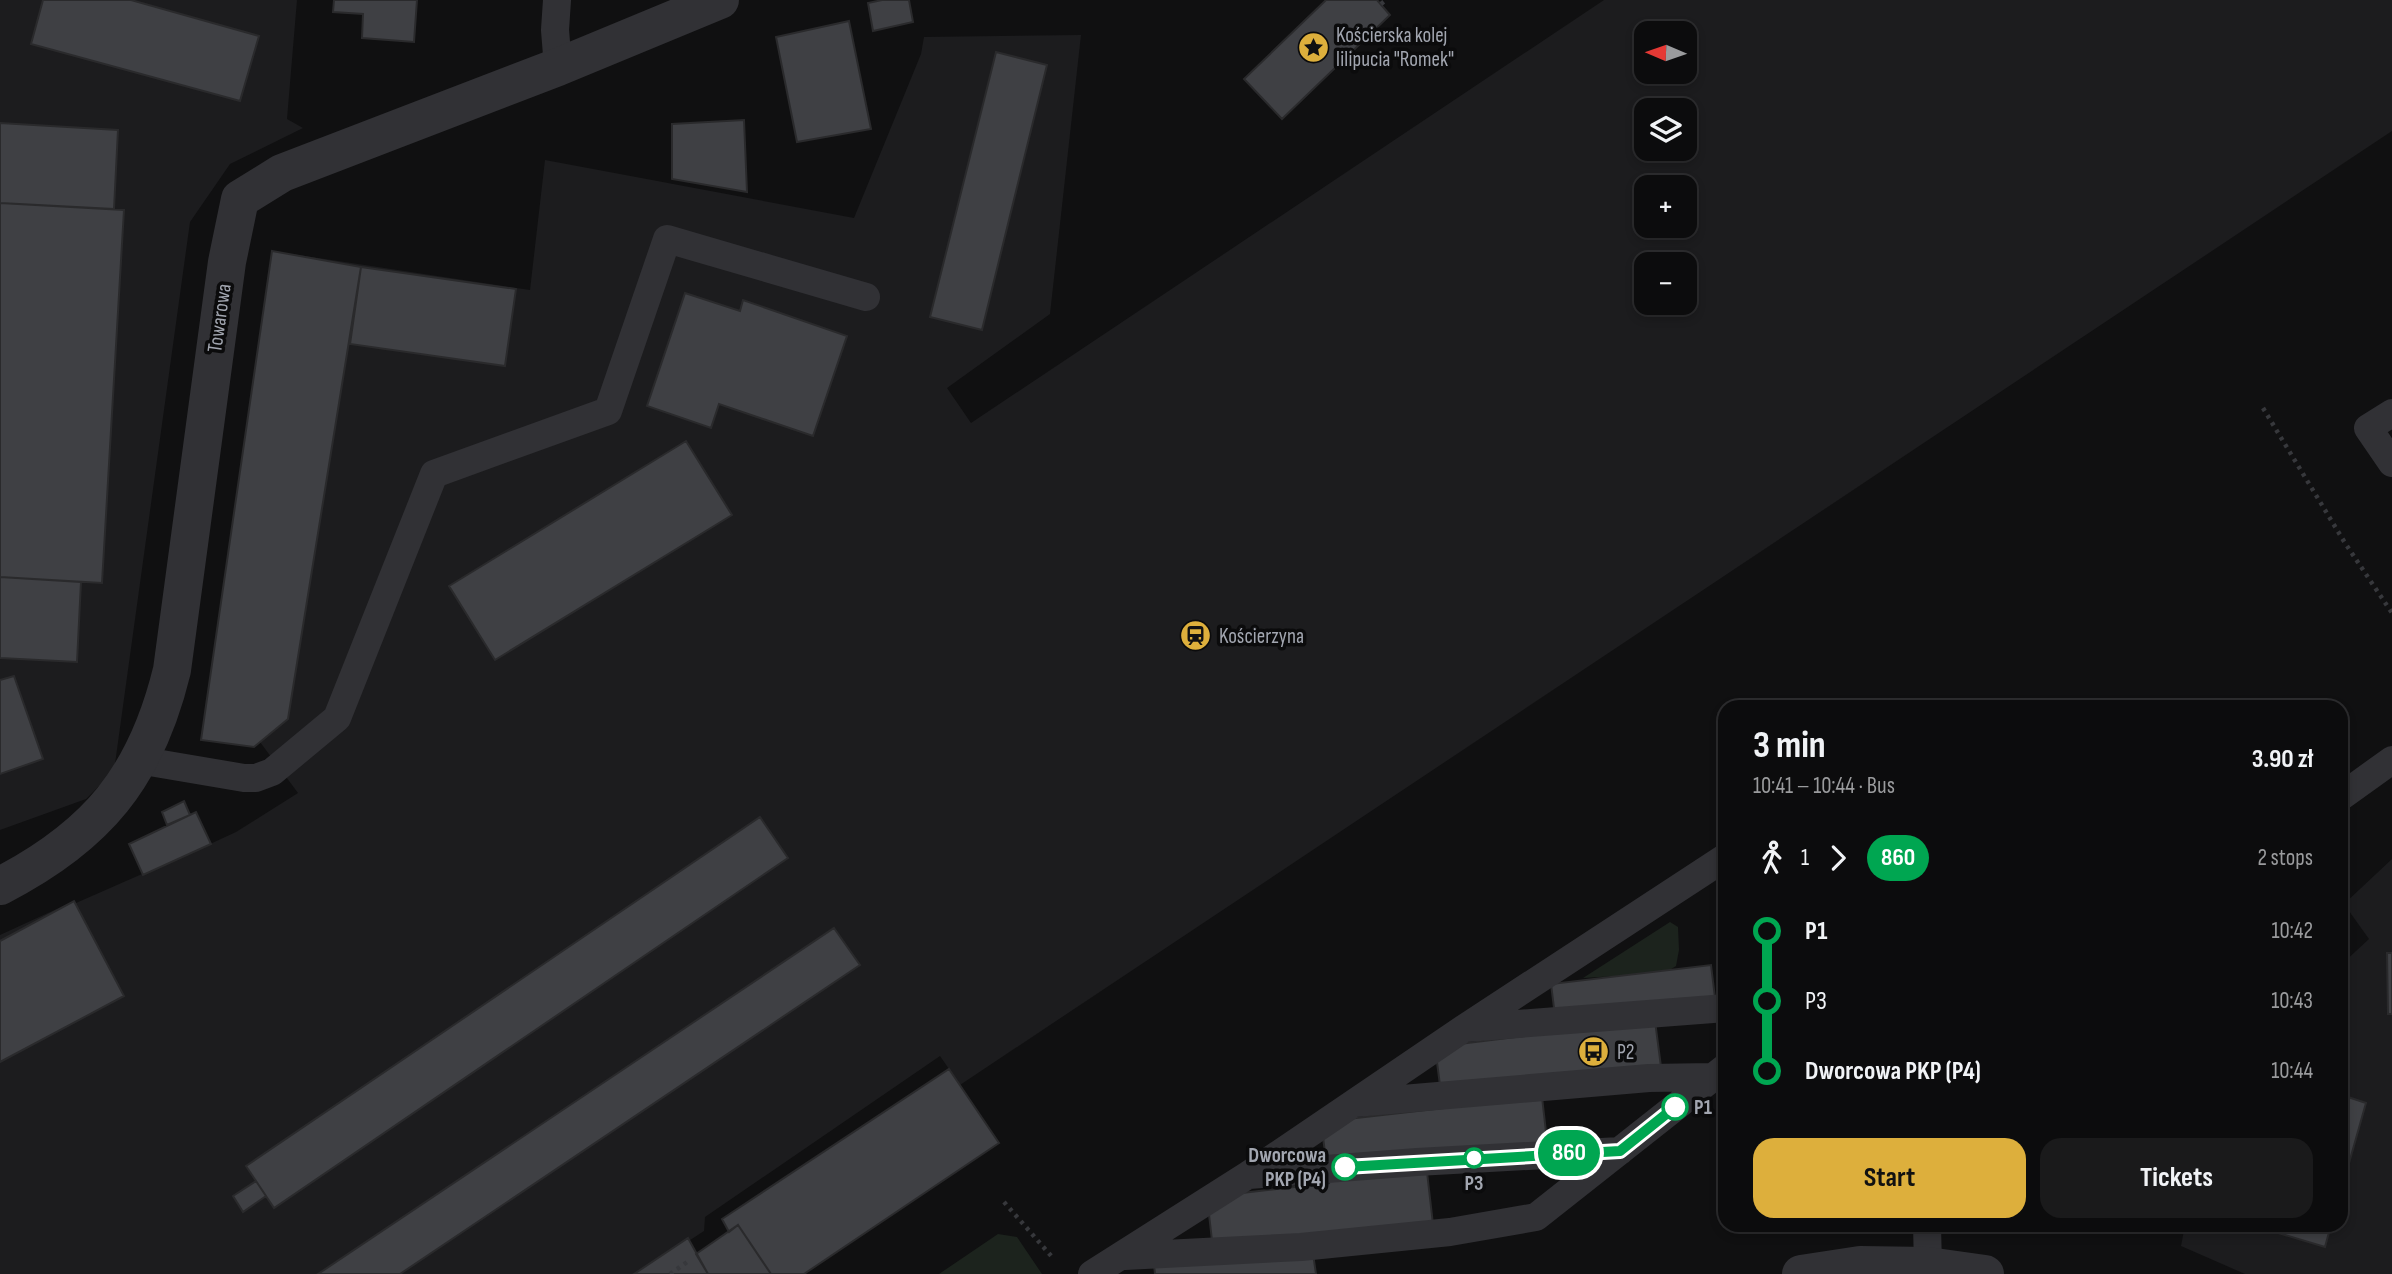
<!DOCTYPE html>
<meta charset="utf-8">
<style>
body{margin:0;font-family:"Sofia Sans Condensed",sans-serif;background:#1a1a1b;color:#f1f3f6;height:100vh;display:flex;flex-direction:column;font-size:26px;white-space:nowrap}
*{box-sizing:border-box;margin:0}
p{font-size:23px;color:#9a9b9d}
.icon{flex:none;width:38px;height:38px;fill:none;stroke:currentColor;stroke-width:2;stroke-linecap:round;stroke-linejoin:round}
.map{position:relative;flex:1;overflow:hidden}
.panel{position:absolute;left:1718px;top:700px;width:630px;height:532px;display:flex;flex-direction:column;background:#0c0c0d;border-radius:21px;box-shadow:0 4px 10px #0003,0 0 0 2px #2c2c2e}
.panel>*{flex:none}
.badge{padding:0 14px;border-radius:23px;font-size:24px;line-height:46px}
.needle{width:46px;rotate:272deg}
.buttons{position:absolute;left:1634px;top:21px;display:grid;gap:14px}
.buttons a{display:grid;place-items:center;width:63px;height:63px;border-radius:14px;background:#0c0c0d;box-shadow:0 4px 10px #0003,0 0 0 2px #2c2c2e;font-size:35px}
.map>.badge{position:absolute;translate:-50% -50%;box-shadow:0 0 0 4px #fff}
.legs{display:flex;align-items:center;gap:10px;height:77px;padding:0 35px;font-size:23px}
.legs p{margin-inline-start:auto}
.headline{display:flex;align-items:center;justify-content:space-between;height:119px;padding:0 35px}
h1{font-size:38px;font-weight:700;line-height:52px}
.action{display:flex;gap:14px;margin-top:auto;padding:14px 35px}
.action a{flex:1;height:80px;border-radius:21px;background:#ddaf3c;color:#111;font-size:28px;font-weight:700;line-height:80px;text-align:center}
.action a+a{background:#1a1a1b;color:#f1f3f6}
ul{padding:0 35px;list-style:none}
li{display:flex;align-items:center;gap:24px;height:70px;font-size:26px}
li i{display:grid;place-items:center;width:10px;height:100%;margin:0 9px;background:currentColor}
li i::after{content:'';width:18px;height:18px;margin:-9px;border:5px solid;border-radius:50%;background:#0c0c0d}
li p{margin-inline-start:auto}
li:first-child i{background:linear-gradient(#0000 50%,currentColor 0)}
li:last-child i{background:linear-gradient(currentColor 50%,#0000 0)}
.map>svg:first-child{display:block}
.built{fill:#1c1c1e;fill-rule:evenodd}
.green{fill:#1c231d}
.building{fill:#3f4044;stroke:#2a2a2c;stroke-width:2}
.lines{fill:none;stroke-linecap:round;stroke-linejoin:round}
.path{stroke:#37383c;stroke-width:4.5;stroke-dasharray:3.5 5;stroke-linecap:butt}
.service{stroke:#313135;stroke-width:28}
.minor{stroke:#313135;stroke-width:38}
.tertiary{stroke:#313135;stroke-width:38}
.line-1-casing{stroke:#fff;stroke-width:16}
.line-1{stroke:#00a651;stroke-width:10}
.stop-1-dot{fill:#fff;stroke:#00a651;stroke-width:3.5}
.labels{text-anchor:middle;stroke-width:7;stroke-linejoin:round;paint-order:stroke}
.poi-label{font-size:21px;fill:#a2a6b0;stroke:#0b0b0c;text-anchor:start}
.street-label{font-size:21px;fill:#a2a6b0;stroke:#0b0b0c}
.stop-label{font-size:21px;font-weight:bold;fill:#a2a6b0;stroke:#0b0b0c;text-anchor:start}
</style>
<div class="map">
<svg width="2392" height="1274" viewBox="0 0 2392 1274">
<rect width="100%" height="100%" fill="#101011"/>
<!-- built -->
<path class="built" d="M0,0H297L287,119L303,128L230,164L190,222L114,771L86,799L0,830Z
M1604,0H2392V131L960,1085L940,1056L705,1217L704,1231L638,1274H0V935L74,901L76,903L142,874L143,875L236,832L298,793L260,742L254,747L201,740L272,251L530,290L545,160L854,218L921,54L924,37L1081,35L1050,314L947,388L971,423ZM1647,33H1685V72H1647ZM1647,110H1685V149H1647ZM1647,187H1685V226H1647ZM1647,264H1685V303H1647Z
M2392,859V1274H2245L2181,1246L2185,1225H2342V964L2369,939L2344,904Z"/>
<!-- green -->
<path class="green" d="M1670,922L1678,927L1679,950L1676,966L1665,973L1583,978Z
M998,1234L1017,1237L1042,1274H939Z"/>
<!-- building -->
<path class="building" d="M43,0H131L259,36L240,101L31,44Z
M334,0H417L414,42L362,38L363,14L333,12Z
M882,0H909L913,22L873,31L868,3Z
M1326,0H1377L1390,15L1282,119L1244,79Z
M849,21L871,129L797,142L776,37Z
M996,52L1047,65L982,330L930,317Z
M744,120L747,192L672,179V124Z
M0,123L118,130L114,209L0,203Z
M0,203L124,210L102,583L0,577Z
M272,251L361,267L288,719L254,747L201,740Z
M361,267L516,289L505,366L350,344Z
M685,293L740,311L743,300L847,336L813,436L719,404L711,428L647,406Z
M686,441L732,515L495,660L449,586Z
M0,577L81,582L77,662L0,658Z
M14,676L43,759L0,774V680Z
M184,801L190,815L167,825L162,812Z
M196,812L211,844L143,875L129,844Z
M760,817L788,858L274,1208L246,1166Z
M74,901L124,996L0,1062V941Z
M834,928L860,965L400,1274H318Z
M2387,953H2392V1014H2388Z
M1711,965L1717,1014L1655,1021L1663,1082L1542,1097L1549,1158L1427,1172L1434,1233L1312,1247L1316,1274H1155L1154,1265L1214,1258L1207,1197L1329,1183L1321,1122L1443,1108L1435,1047L1557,1032L1551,984Z
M949,1069L999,1143L804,1274H771L738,1225L729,1232L722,1219Z
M2342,1095L2366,1103L2342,1188Z
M256,1181L266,1196L243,1212L233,1196Z
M738,1225L771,1274H708L696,1254Z
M2252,1225H2331L2325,1247Z
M688,1238L708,1274H634Z"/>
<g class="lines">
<!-- path -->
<path class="path" d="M1381,4L1386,0
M2263,408L2345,543L2392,613
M1004,1202L1053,1258
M670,1274L690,1260"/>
<!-- service -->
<path class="service" d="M557,0L555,30L558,67
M2392,413L2368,428L2392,463
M138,760L244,778H256L272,772L337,718L434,474L608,411L667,239L866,297
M2342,796L2392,760
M1466,1028L1726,1008
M1355,1103L1649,1078L1712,1077
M1249,1175L1417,1162L1620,1151
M1927,1225L1928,1266
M1125,1256L1301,1247L1450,1232L1536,1217L1726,1067
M1092,1274L1248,1175L1463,1029L1726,857"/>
<!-- minor -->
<path class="minor" d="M0,886C97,836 146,777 172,670L227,262L240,199L282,173L558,67L720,0"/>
<!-- tertiary -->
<path class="tertiary" d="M1801,1274L1860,1265L1928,1266L1985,1274"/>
</g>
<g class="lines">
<defs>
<path id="line-1" d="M1345,1167L1620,1151L1675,1107"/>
</defs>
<!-- line-1 casing -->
<use href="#line-1" class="line-1-casing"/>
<!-- line-1 -->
<use href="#line-1" class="line-1"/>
</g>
<!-- icons -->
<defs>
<symbol id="sight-disc" viewBox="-11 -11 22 22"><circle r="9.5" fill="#ddaf3c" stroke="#0b0b0c"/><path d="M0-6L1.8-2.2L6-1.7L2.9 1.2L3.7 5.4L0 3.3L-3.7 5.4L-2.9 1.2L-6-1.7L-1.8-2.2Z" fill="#111"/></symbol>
<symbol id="station-disc" viewBox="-11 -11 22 22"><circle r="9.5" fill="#ddaf3c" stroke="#0b0b0c"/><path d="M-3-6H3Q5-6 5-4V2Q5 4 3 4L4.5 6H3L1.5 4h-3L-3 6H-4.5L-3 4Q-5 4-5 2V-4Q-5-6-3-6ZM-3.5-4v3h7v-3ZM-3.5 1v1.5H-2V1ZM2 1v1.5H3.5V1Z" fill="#111"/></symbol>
<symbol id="bus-disc" viewBox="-11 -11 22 22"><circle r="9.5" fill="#ddaf3c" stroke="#0b0b0c"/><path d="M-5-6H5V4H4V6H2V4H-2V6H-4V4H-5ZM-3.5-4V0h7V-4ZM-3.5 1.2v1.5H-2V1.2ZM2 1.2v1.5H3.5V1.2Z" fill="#111"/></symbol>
</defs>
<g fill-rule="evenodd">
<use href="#sight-disc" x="1296" y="30" width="35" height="35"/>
<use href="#station-disc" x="1178" y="618" width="35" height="35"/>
<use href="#bus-disc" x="1576" y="1034" width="35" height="35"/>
</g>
<!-- markers -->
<g class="stop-1-dot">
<circle cx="1675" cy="1107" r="12"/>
<circle cx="1474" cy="1158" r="9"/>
<circle cx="1345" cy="1167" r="12"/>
</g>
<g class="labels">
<!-- poi labels -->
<g class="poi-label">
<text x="1336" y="42">Kościerska kolej<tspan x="1336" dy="24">lilipucia "Romek"</tspan></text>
<text x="1219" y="643">Kościerzyna</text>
<text x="1617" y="1059">P2</text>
</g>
<!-- street labels -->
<g class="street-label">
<text transform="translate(219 318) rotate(-82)" y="7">Towarowa</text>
</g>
<!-- stop labels -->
<g class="stop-label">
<text x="1694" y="1114">P1</text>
<text x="1326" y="1162" text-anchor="end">Dworcowa<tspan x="1326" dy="24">PKP (P4)</tspan></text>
<text x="1474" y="1190" text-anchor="middle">P3</text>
</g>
</g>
</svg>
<div class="buttons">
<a><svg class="needle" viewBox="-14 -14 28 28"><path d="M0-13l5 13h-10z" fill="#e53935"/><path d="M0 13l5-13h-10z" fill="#9a9b9d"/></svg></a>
<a><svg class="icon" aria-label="layers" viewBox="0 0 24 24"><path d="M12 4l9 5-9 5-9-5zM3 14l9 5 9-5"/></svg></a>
<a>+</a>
<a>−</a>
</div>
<b class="badge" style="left:1569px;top:1153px;background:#00a651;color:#fff">860</b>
<section class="panel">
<div class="headline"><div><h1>3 min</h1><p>10:41 – 10:44 · Bus</p></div><b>3.90 zł</b></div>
<div class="legs"><svg class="icon" aria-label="walk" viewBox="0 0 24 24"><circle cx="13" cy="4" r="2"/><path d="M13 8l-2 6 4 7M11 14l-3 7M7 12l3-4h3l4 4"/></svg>1<svg class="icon" aria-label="forward" viewBox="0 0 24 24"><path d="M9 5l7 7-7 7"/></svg><b class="badge" style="background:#00a651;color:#fff">860</b><p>2 stops</p></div>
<ul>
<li><i style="color:#00a651"></i><b>P1</b><p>10:42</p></li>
<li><i style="color:#00a651"></i><span>P3</span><p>10:43</p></li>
<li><i style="color:#00a651"></i><b>Dworcowa PKP (P4)</b><p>10:44</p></li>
</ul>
<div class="action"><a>Start</a><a>Tickets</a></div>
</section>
</div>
